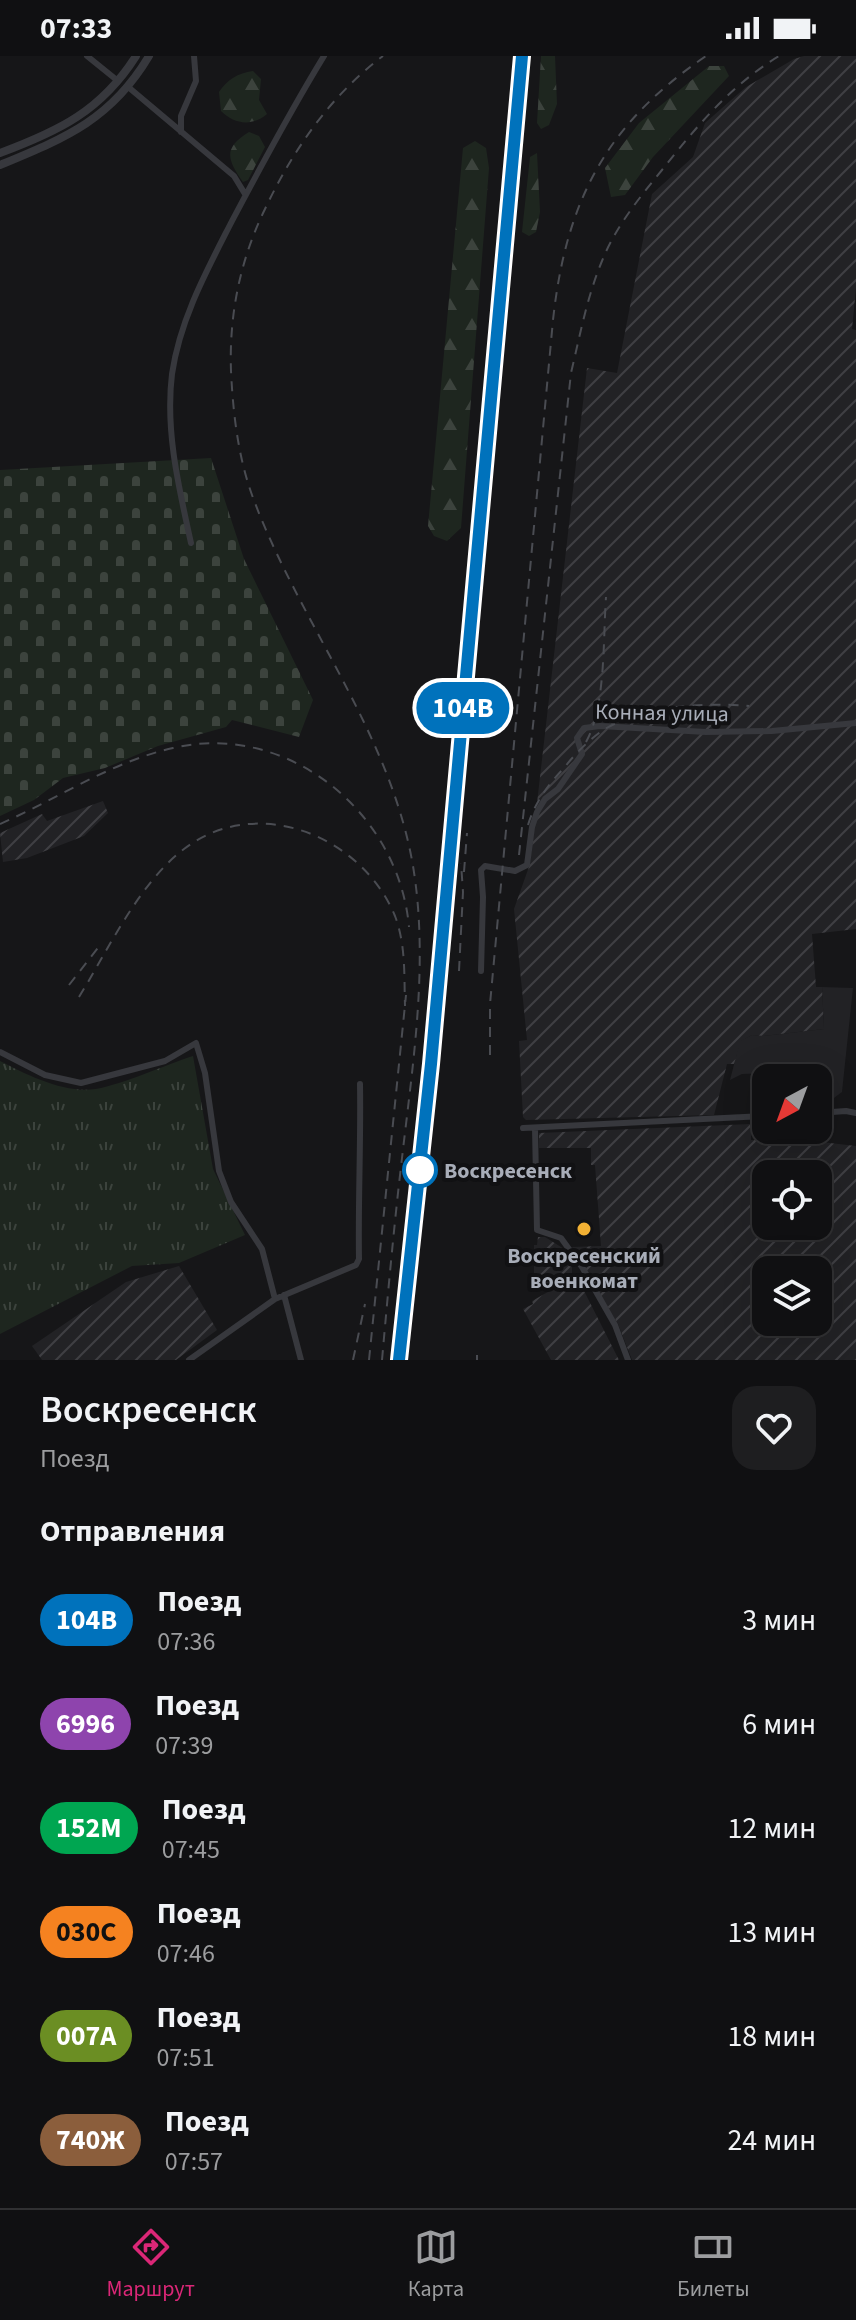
<!DOCTYPE html>
<html lang="ru">
<meta charset="utf-8">
<style>
body{margin:0;font-family:"Source Sans 3",sans-serif;background:#1e1e20;color:#f1f3f6;height:100vh;display:flex;flex-direction:column;font-size:30px;white-space:nowrap}
*{box-sizing:border-box;margin:0}
p{font-size:26px;color:#9c9d9f}
.icon{flex:none;width:44px;height:44px;fill:none;stroke:currentColor;stroke-width:2;stroke-linecap:round;stroke-linejoin:round}
.map{position:relative;height:1304px;overflow:hidden}
.drawer{display:flex;flex-direction:column;background:#101012;flex:1}
.drawer>*{flex:none}
.badge{padding:0 16px;border-radius:26px;font-size:28px;line-height:52px}
.needle{width:52px;rotate:221deg}
.tools{position:absolute;left:752px;top:1008px;display:grid;gap:16px}
.tools a{display:grid;place-items:center;width:80px;height:80px;border-radius:16px;background:#101012;box-shadow:0 8px 32px #0002,0 0 0 2px #303032;font-size:40px}
.map>.badge{position:absolute;translate:-50% -50%;box-shadow:0 0 0 4px #fff}
h2{padding:0 40px;font-size:30px;line-height:72px}
.round{display:grid;place-items:center;flex:none;width:84px;height:84px;border-radius:24px;background:#1e1e20}
.head{display:flex;align-items:center;justify-content:space-between;height:136px;padding:0 40px}
h1{font-size:38px;font-weight:600;line-height:60px}
ul{padding:0;list-style:none}
li{display:flex;align-items:center;gap:24px;height:104px;padding:0 40px}
li div{flex:1}
li b{display:block;font-size:30px}
li em{font-style:normal}
li .badge{min-width:88px;font-weight:700;text-align:center}
.status{display:flex;justify-content:space-between;align-items:center;height:56px;padding:0 40px;background:#101012;direction:ltr}
.status svg{height:22px;fill:currentColor}
.dock{display:flex;justify-content:space-around;align-items:center;height:112px;border-top:2px solid #303032;background:#101012;font-size:22px;color:#9c9d9f}
.dock a{display:grid;justify-items:center;gap:4px}
.dock .current{color:#db2777}
.map>svg:first-child{display:block}
.built{fill:#222225}
.industrial{fill:url(#industrial-furrows);fill-rule:evenodd}
.grass{fill:url(#grass-tufts)}
.forest{fill:url(#forest-firs)}
.cemetery{fill:url(#cemetery-stones)}
.lines{fill:none;stroke-linecap:round;stroke-linejoin:round}
.minor{stroke:#37383d;stroke-width:6}
.tertiary{stroke:#37383d;stroke-width:8}
.rail{stroke:#4a4c52;stroke-width:2;stroke-dasharray:10 8;stroke-linecap:butt}
.line-casing{stroke:#fff;stroke-width:18}
.line{stroke:#0072bc;stroke-width:12}
.stop-dot{fill:#fff;stroke:#0072bc;stroke-width:4}
.poi-dot{fill:#f2b134;stroke:#111113;stroke-width:3}
.labels{text-anchor:middle;stroke-width:8;stroke-linejoin:round;paint-order:stroke}
.street-label{font-size:22px;fill:#a8adb8;stroke:#111113}
.stop-label{font-size:22px;font-weight:bold;fill:#a8adb8;stroke:#111113;text-anchor:start}
.poi-label{font-size:22px;font-weight:bold;fill:#a8adb8;stroke:#111113}
</style>
<div class="status"><b>07:33</b><svg viewBox="0 0 49 12"><path d="M0 12V9h3v3zM5 12V6h3v6zM10 12V3h3v9zM15 12V0h3v12zM26 1h20v11H26zM47 4h2v5h-2z"/></svg></div>
<div class="map">
<svg width="856" height="1304" viewBox="0 0 856 1304">
<defs>
<pattern id="industrial-furrows" width="10" height="10" patternUnits="userSpaceOnUse" patternTransform="scale(2)"><rect width="10" height="10" fill="#222225"/><path d="M-1 1l2-2M0 10L10 0M9 11l2-2" fill="none" stroke="#3f3f43"/></pattern>
<pattern id="grass-tufts" width="24" height="20" patternUnits="userSpaceOnUse" patternTransform="scale(2)"><rect width="24" height="20" fill="#1e261f"/><path d="M3 7l-1-3M5 7V3M7 7l1-3M15 17l-1-3M17 17v-4M19 17l1-3" fill="none" stroke="#3c433d"/></pattern>
<pattern id="forest-firs" width="22" height="20" patternUnits="userSpaceOnUse" patternTransform="scale(2)"><rect width="22" height="20" fill="#1e261f"/><path d="M5 1l3.5 6h-7zM16 11l3.5 6h-7z" fill="#3c433d"/></pattern>
<pattern id="cemetery-stones" width="16" height="16" patternUnits="userSpaceOnUse" patternTransform="scale(2)"><rect width="16" height="16" fill="#1e261f"/><path d="M2 7V4a2 2 0 0 1 4 0v3zM10 15v-3a2 2 0 0 1 4 0v3z" fill="#3c433d"/></pattern>
</defs>
<rect width="100%" height="100%" fill="#161618"/>
<!-- built -->
<path class="built" d="M822,931L853,932L842,1036L830,1045L818,1047V1022H795V1007L768,1008V1017L742,1018L730,1024L740,985L752,979L763,980L824,973Z"/>
<!-- industrial -->
<path class="industrial" d="M804,0H856V232L852,273L856,274V873L812,878L816,931H822L824,973L763,980L752,979L741,985L734,1008H727L714,1059L526,1064L523,1061L519,985L527,984L514,853L530,808L587,312L617,317L652,138L693,101L705,67L746,31L794,3Z
M103,745L108,757L84,780L27,802L3,806L0,777L42,758L47,765Z
M751,1068V1084L795,1083L856,1090V1304H632L618,1268L572,1191L601,1190L595,1109H591V1092H539V1077ZM766,1118H818V1170H766ZM766,1214H818V1266H766Z
M538,1181H545L569,1196L572,1208V1226L541,1228V1224H534V1189H537Z
M179,1210L217,1274L176,1304H42L32,1290L126,1226Z
M580,1227L619,1304H551L523,1253L533,1248L532,1245L562,1228Z"/>
<!-- grass -->
<path class="grass" d="M193,1000L213,1113L245,1179L179,1207L132,1210L0,1278V1005C27,1019 65,1038 96,1033C124,1028 165,1009 193,1000Z"/>
<!-- forest -->
<path class="forest" d="M541,0H555L557,48L549,69L541,73L537,67Z
M709,10H724L729,20L653,101L625,139L611,141L605,112L639,67Z
M253,15L261,23L259,44L267,58C252,71 234,68 221,55L219,36C227,24 238,17 253,15Z
M249,76L259,80L265,91L248,124L243,126C227,103 223,92 249,76Z
M475,85L486,92L489,112L461,472L447,485L434,480L428,470L463,92Z
M537,97L540,156L536,176L529,180L522,176L530,101Z"/>
<!-- cemetery -->
<path class="cemetery" d="M211,402L244,503L313,644L299,681L232,664L226,671L158,690L105,712L63,722L34,744L0,760V414Z"/>
<g class="lines">
<!-- minor -->
<path class="minor" d="M87,0L118,25
M127,30L234,120L245,138
M181,76V60L196,25L194,0
M191,487C179,432 165,375 172,318C180,263 207,214 232,165C261,110 291,54 324,0
M481,915L483,841L481,814L485,810L515,815L527,809L532,771L537,756L545,743L558,733L582,698L577,682L584,672L600,670L706,676L772,675L856,667
M0,996L45,1019L81,1027L165,1005L196,987L205,1017L219,1115L231,1146L262,1193L275,1243
M818,1057L846,1055L856,1057
M523,1072L766,1060
M535,1072L537,1174L561,1182L582,1211L615,1269L628,1304
M284,1239L301,1304
M189,1304L275,1243L356,1209L359,1203C358,1145 361,1087 360,1028"/>
<!-- tertiary -->
<path class="tertiary" d="M0,97C59,75 101,55 136,0
M0,109C65,82 111,64 149,0"/>
<!-- rail -->
<path class="rail" d="M586,686C606,651 603,582 606,541
M0,768C57,743 111,706 173,692C288,665 399,757 409,871
M528,769C535,746 548,729 564,712C574,699 586,687 599,677C637,650 704,646 749,650
M519,799L571,317C580,279 587,241 602,205C615,172 639,142 662,114C696,71 731,29 779,0
M464,816L467,777
M459,915L463,836L461,807
M69,929L101,888
M79,941C108,894 139,827 184,793C257,737 362,780 395,860C406,889 404,920 405,950
M490,999V948L553,264C566,145 606,68 706,0
M477,1299V1304
M353,1304L365,1248
M369,1304L406,939
M382,1304C388,1237 394,1169 402,1102C413,1006 429,906 413,810C390,675 298,565 252,439C238,400 233,357 231,315C229,259 240,204 265,153C293,94 330,40 383,0
M399,1304L428,1035L522,0"/>
</g>
<g class="lines">
<defs>
<path id="line" d="M399,1304L431,1008L522,0"/>
</defs>
<!-- line casing -->
<use href="#line" class="line-casing"/>
<!-- line -->
<use href="#line" class="line"/>
</g>
<!-- markers -->
<circle class="stop-dot" cx="420" cy="1114" r="16"/>
<circle class="poi-dot" cx="584" cy="1173" r="8"/>
<g class="labels">
<!-- street labels -->
<g class="street-label">
<text transform="translate(662 656) rotate(1)" y="8">Конная улица</text>
</g>
<!-- stop labels -->
<g class="stop-label">
<text x="444" y="1122">Воскресенск</text>
</g>
<!-- poi labels -->
<g class="poi-label">
<text x="584" y="1207">Воскресенский<tspan x="584" dy="25">военкомат</tspan></text>
</g>
</g>
</svg>
<div class="tools">
<a><svg class="needle" viewBox="-14 -14 28 28"><path d="M0-13l5 13h-10z" fill="#e53935"/><path d="M0 13l5-13h-10z" fill="#9c9d9f"/></svg></a>
<a><svg class="icon" aria-label="locate" viewBox="0 0 24 24"><circle cx="12" cy="12" r="6"/><path d="M12 2v4M12 18v4M2 12h4M18 12h4"/></svg></a>
<a><svg class="icon" aria-label="layers" viewBox="0 0 24 24"><path d="M12 4l9 5-9 5-9-5zM3 14l9 5 9-5"/></svg></a>
</div>
<b class="badge" style="left:463px;top:652px;background:#0072bc;color:#fff">104В</b>
</div>
<section class="drawer">
<div class="head"><div><h1>Воскресенск</h1><p>Поезд</p></div><a class="round"><svg class="icon" aria-label="heart" viewBox="0 0 24 24"><path d="M12 20l-8-8c-3-5 5-10 8-4 3-6 11-1 8 4z"/></svg></a></div>
<h2>Отправления</h2>
<ul>
<li><span class="badge" style="background:#0072bc;color:#fff">104В</span><div><b>Поезд</b><p>07:36</p></div><em>3 мин</em></li>
<li><span class="badge" style="background:#8e44ad;color:#fff">6996</span><div><b>Поезд</b><p>07:39</p></div><em>6 мин</em></li>
<li><span class="badge" style="background:#00a651;color:#fff">152М</span><div><b>Поезд</b><p>07:45</p></div><em>12 мин</em></li>
<li><span class="badge" style="background:#f58220;color:#111">030C</span><div><b>Поезд</b><p>07:46</p></div><em>13 мин</em></li>
<li><span class="badge" style="background:#6b8e23;color:#fff">007А</span><div><b>Поезд</b><p>07:51</p></div><em>18 мин</em></li>
<li><span class="badge" style="background:#8b5e3c;color:#fff">740Ж</span><div><b>Поезд</b><p>07:57</p></div><em>24 мин</em></li>
</ul>
</section>
<nav class="dock">
<a class="current"><svg class="icon" aria-label="directions" viewBox="0 0 24 24"><path d="M12 3l9 9-9 9-9-9zM9 14v-3h6M13 9l2 2-2 2"/></svg>Маршрут</a>
<a><svg class="icon" aria-label="map" viewBox="0 0 24 24"><path d="M3 6l6-2 6 2 6-2v14l-6 2-6-2-6 2zM9 4v14M15 6v14"/></svg>Карта</a>
<a><svg class="icon" aria-label="tickets" viewBox="0 0 24 24"><path d="M3 7h18v10H3zM15 7v10"/></svg>Билеты</a>
</nav>
